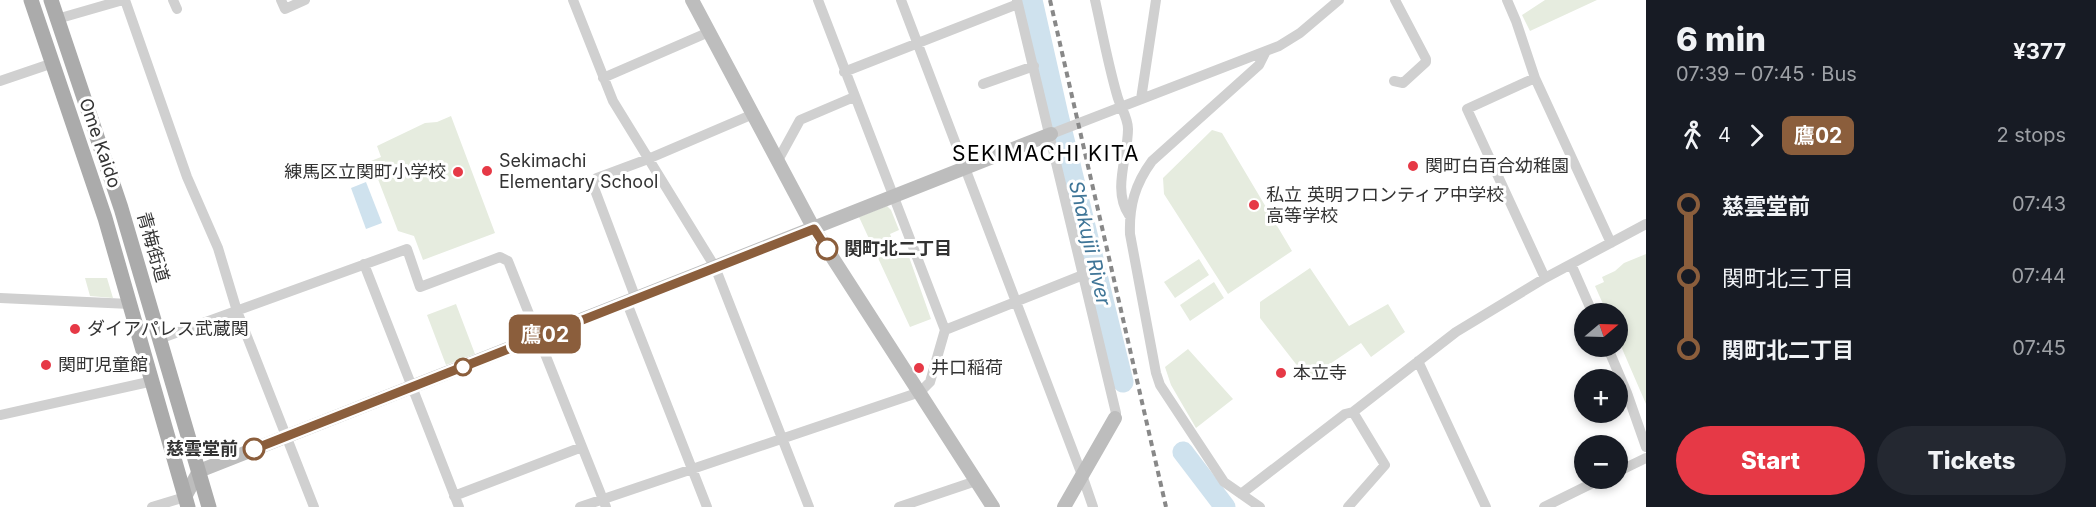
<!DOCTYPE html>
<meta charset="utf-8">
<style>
body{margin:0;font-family:Inter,"Noto Sans JP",sans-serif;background:#242831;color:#f1f3f6;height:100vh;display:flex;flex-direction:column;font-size:22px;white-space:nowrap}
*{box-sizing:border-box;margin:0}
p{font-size:20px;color:#9ea1a6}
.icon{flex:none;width:33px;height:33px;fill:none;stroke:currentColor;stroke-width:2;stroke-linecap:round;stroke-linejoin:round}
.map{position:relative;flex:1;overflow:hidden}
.panel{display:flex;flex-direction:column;background:#171b24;width:450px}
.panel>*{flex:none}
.badge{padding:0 12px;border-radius:9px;font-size:21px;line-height:39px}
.needle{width:39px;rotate:71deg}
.controls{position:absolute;left:1574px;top:303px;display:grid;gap:12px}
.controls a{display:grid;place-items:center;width:54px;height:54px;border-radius:50%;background:#171b24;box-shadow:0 3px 9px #0003;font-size:30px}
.map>.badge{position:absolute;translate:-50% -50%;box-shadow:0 0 0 3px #fff}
.legs{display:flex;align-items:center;gap:9px;height:66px;padding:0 30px;font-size:20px}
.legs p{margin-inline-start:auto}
.summary{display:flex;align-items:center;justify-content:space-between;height:102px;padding:0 30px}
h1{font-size:33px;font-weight:800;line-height:45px}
.button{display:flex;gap:12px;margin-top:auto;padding:12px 30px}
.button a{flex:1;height:69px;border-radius:36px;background:#e63946;color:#fff;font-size:24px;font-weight:800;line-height:69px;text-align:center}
.button a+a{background:#242831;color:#f1f3f6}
ul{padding:0 30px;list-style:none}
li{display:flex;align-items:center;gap:21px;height:72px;font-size:22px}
li i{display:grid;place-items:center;width:9px;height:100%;margin:0 8px;background:currentColor}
li i::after{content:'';width:15px;height:15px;margin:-8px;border:4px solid;border-radius:50%;background:#171b24}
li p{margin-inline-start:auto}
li:first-child i{background:linear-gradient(#0000 50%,currentColor 0)}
li:last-child i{background:linear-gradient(currentColor 50%,#0000 0)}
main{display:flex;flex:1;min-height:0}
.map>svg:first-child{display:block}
.green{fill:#e6ecdf}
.water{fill:#cfe2ee}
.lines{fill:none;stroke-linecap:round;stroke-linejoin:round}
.river{stroke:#cfe2ee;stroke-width:21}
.street{stroke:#d0d0d0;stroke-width:10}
.secondary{stroke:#bdbdbd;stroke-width:14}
.primary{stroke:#ababab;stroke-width:15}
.rail{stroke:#888;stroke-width:4;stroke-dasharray:6 4.5;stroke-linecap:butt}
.line-1-casing{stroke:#fff;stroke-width:14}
.line-1{stroke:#8b5e3c;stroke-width:9}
.poi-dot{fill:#e63946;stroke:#fff;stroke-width:2}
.stop-1-dot{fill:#fff;stroke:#8b5e3c;stroke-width:3}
.labels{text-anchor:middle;stroke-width:6;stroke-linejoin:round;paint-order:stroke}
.street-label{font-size:18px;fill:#333;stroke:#fff}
.poi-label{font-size:18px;fill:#333;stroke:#fff;text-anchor:start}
.stop-label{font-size:18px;font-weight:bold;fill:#333;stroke:#fff;text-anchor:start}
.water-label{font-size:20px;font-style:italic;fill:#3f7597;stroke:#fff}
.quarter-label{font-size:21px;letter-spacing:1.5px;fill:#000;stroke:#fff}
</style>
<main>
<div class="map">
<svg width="1646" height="507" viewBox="0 0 1646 507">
<rect width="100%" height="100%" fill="#fff"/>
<!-- green -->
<path class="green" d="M1545,0H1597L1530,31L1522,15Z
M451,116L495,233L423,260L414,236L398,231L371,161L381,157L377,146L425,123L437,122Z
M1212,130L1222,133L1292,251L1228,294L1164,194L1163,178Z
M887,206L891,210L899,230L890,234L899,257L908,254L931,319L910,327L859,217Z
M1646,254V404L1617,337V314L1607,313L1595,286L1604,282L1602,277L1615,271L1624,263Z
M1199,259L1209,275L1175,298L1164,282Z
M1310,268L1349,326L1388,304L1405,332L1371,357L1361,343L1309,378L1306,377L1260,318V302Z
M85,278H107L113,298L90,296Z
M1214,282L1224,298L1190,321L1180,305Z
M456,304L475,354L446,365L427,315Z
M1188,349L1233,399L1196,428L1171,385L1165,367Z"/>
<!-- water -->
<path class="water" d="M366,182L382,223L366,229L351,188Z"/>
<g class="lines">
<!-- river -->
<path class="river" d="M1032,0L1058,115L1123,382
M1183,452L1225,507"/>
<!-- street -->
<path class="street" d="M125,0L187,177L218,248L237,311L314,507
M173,0L177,9
M281,0L285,9L305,0
M573,0L613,101L715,267L809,507
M901,0L1082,475L1093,507
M1017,0L1116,413L1115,418
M1095,0C1102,31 1108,64 1117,95C1120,107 1128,117 1128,129C1128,157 1112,190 1129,215
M1507,0L1516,21L1535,78L1611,243
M57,19L123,0
M844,72L1018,4
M603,78L709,32
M1535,78L1467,109L1545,278
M0,81L53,63
M1394,81L1403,83L1426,62V59L1395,0
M983,84L1034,66
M1141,99L1156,0
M1051,134L1279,46L1300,33L1339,0
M777,162L800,120L854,97
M364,264L459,507
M1571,264L1593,314
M0,298L130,304
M636,299L593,185L597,178L648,159L751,115
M627,303L707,507
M945,330L1083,275
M159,339L407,249L420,287L500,257L508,261L606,507
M1607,346L1627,393L1646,447
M1418,361L1486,507
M0,415L153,381
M1617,472L1646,458
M1241,494L1345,414L1353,412L1456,332L1545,278L1646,224
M454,496L582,447
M152,507L185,497
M580,507L920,392L930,382L945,330L818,0
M899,507L976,481
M1260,507L1224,482L1160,385L1156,373L1130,234C1129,206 1135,184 1152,161L1259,65L1266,51
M1348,507L1385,465L1353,412
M1544,507L1603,478"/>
<!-- secondary -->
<path class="secondary" d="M692,0L814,229L993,507
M185,497L199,471L1051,134
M1064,507L1115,418"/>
<!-- primary -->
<path class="primary" d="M31,0L105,218L188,507
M51,0L121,208L209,507"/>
<!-- rail -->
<path class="rail" d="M1050,0L1166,507"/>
</g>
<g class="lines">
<defs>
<path id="line-1" d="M254,449L814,229L827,249"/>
</defs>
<!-- line-1 casing -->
<use href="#line-1" class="line-1-casing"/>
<!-- line-1 -->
<use href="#line-1" class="line-1"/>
</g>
<!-- markers -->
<g class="poi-dot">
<circle cx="1413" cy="166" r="6"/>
<circle cx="487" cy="171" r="6"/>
<circle cx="458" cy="172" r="6"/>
<circle cx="1254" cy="205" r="6"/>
<circle cx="75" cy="329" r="6"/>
<circle cx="46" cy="365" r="6"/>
<circle cx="919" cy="368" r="6"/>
<circle cx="1281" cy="373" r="6"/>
</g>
<g class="stop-1-dot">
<circle cx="827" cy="249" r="10"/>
<circle cx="463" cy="367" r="8"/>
<circle cx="254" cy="449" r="10"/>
</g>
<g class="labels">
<!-- street labels -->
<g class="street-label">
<text transform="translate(100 143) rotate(71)" y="6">Ome Kaido</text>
<text transform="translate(153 247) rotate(74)" y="6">青梅街道</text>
</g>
<!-- poi labels -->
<g class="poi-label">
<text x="499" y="167">Sekimachi<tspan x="499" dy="21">Elementary School</tspan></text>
<text x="1425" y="172">関町白百合幼稚園</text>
<text x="446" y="178" text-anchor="end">練馬区立関町小学校</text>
<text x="1266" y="201">私立 英明フロンティア中学校<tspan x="1266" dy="21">高等学校</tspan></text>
<text x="87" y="335">ダイアパレス武蔵関</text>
<text x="58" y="371">関町児童館</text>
<text x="931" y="374">井口稲荷</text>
<text x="1293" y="379">本立寺</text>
</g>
<!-- stop labels -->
<g class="stop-label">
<text x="844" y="255">関町北二丁目</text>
<text x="238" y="455" text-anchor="end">慈雲堂前</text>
</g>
<!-- water labels -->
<g class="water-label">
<text transform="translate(1090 243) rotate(77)" y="7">Shakujii River</text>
</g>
<!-- quarter labels -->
<g class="quarter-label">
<text x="1046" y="161">SEKIMACHI KITA</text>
</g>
</g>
</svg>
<div class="controls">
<a><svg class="needle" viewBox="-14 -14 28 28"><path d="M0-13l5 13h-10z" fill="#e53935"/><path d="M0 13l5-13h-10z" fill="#9ea1a6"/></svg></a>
<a>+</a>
<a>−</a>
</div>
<b class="badge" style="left:545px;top:334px;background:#8b5e3c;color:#fff">鷹02</b>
</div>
<section class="panel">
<div class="summary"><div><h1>6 min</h1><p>07:39 – 07:45 · Bus</p></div><b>¥377</b></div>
<div class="legs"><svg class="icon" aria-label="walk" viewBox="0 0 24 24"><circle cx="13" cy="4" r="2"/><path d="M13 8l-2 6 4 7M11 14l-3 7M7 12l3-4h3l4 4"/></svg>4<svg class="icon" aria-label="forward" viewBox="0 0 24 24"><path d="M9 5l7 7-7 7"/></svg><b class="badge" style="background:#8b5e3c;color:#fff">鷹02</b><p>2 stops</p></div>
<ul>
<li><i style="color:#8b5e3c"></i><b>慈雲堂前</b><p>07:43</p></li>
<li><i style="color:#8b5e3c"></i><span>関町北三丁目</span><p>07:44</p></li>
<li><i style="color:#8b5e3c"></i><b>関町北二丁目</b><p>07:45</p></li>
</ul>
<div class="button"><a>Start</a><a>Tickets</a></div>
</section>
</main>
